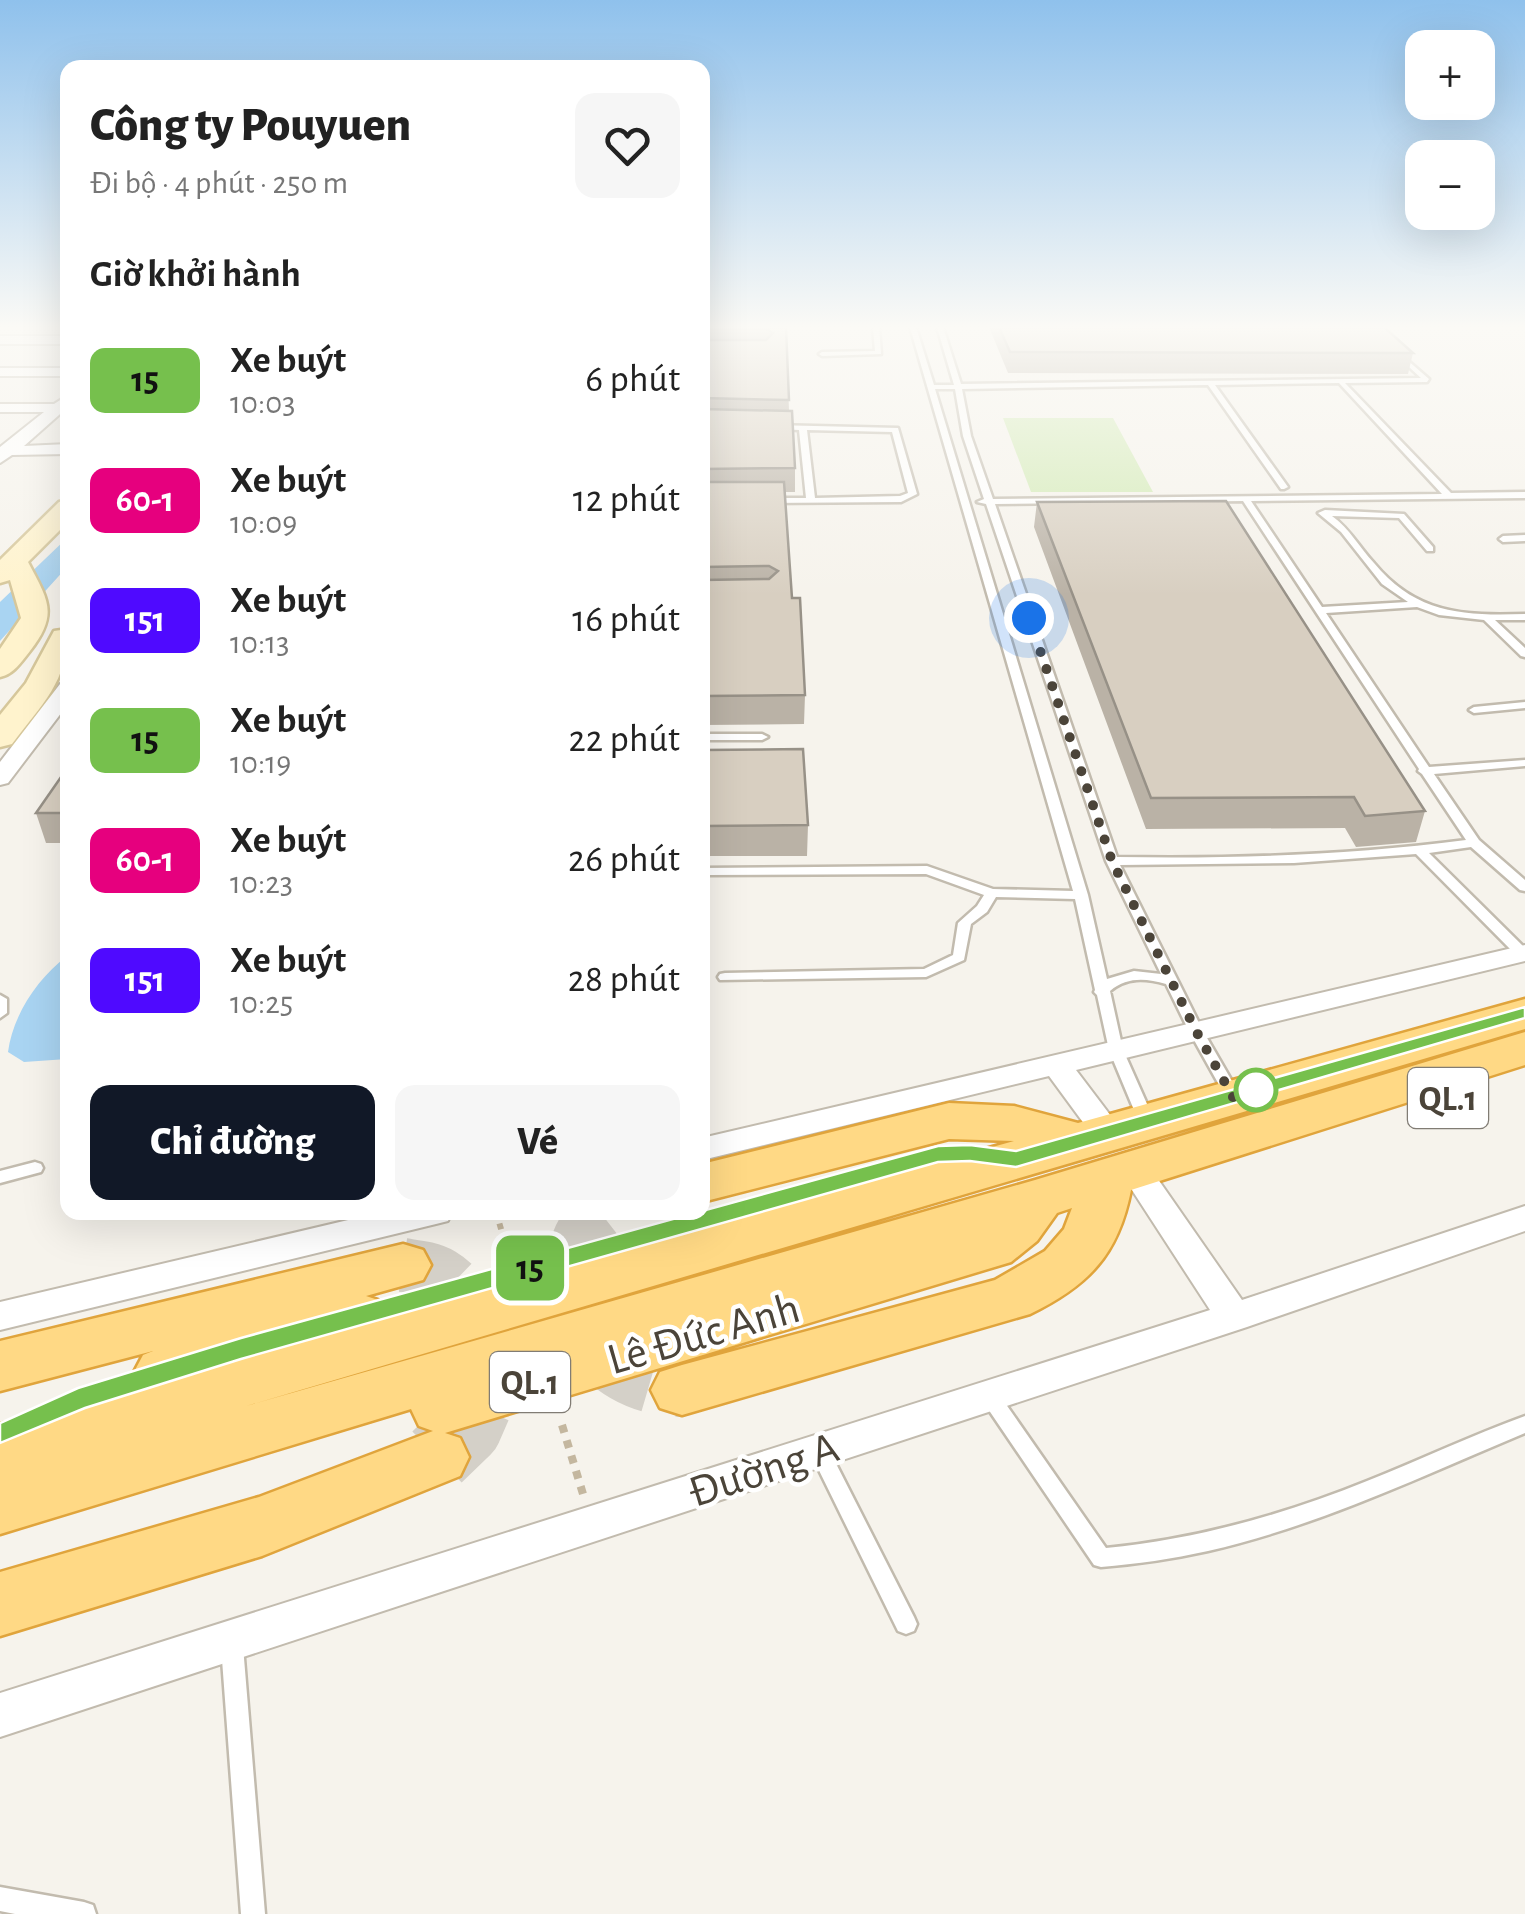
<!DOCTYPE html>
<html lang="vi">
<meta charset="utf-8">
<style>
body{margin:0;font-family:"Alegreya Sans",sans-serif;background:#f6f6f6;color:#222;height:100vh;display:flex;flex-direction:column;font-size:38px;white-space:nowrap}
*{box-sizing:border-box;margin:0}
p{font-size:32px;color:#767676}
.icon{flex:none;width:55px;height:55px;fill:none;stroke:currentColor;stroke-width:2;stroke-linecap:round;stroke-linejoin:round}
.map{position:relative;flex:1;overflow:hidden}
.sheet{position:absolute;left:60px;top:60px;width:650px;height:1160px;display:flex;flex-direction:column;background:#fff;border-radius:20px;box-shadow:0 10px 40px #0002}
.sheet>*{flex:none}
.badge{padding:0 20px;border-radius:15px;font-size:35px;line-height:65px}
.controls{position:absolute;left:1405px;top:30px;display:grid;gap:20px}
.controls a{display:grid;place-items:center;width:90px;height:90px;border-radius:20px;background:#fff;box-shadow:0 10px 40px #0002;font-size:50px}
.you{position:absolute;width:50px;height:50px;margin:-25px;border:8px solid #fff;border-radius:50%;background:#1a73e8;box-shadow:0 0 0 15px #1a73e833}
.map>.badge{position:absolute;translate:-50% -50%;box-shadow:0 0 0 5px #fff}
h2{padding:0 30px;font-size:38px;line-height:90px}
.round{display:grid;place-items:center;flex:none;width:105px;height:105px;border-radius:20px;background:#f6f6f6}
.headline{display:flex;align-items:center;justify-content:space-between;height:170px;padding:0 30px}
h1{font-size:48px;font-weight:800;line-height:75px}
.primary-button{display:flex;gap:20px;margin-top:auto;padding:20px 30px}
.primary-button a{flex:1;height:115px;border-radius:20px;background:#111827;color:#fff;font-size:40px;font-weight:800;line-height:115px;text-align:center}
.primary-button a+a{background:#f6f6f6;color:#222}
ul{padding:0;list-style:none}
li{display:flex;align-items:center;gap:30px;height:120px;padding:0 30px}
li div{flex:1}
li b{display:block;font-size:38px}
li em{font-style:normal}
li .badge{min-width:110px;font-weight:700;text-align:center}
.map>svg:first-child{display:block}
.green{fill:#d2eab5}
.water{fill:#a9d4f2}
.lines{fill:none;stroke-linecap:round;stroke-linejoin:round}
.trunk-tunnel-far1{stroke:#d4d0c8;stroke-width:54;stroke-dasharray:54 28;stroke-linecap:butt}
.trunk-tunnel{stroke:#d4d0c8;stroke-width:71;stroke-dasharray:71 35;stroke-linecap:butt}
.service-casing{stroke:#c2bbae;stroke-width:5}
.minor-casing{stroke:#c2bbae;stroke-width:4}
.secondary-casing{stroke:#d6c79b;stroke-width:5}
.trunk-casing{stroke:#e0a43c;stroke-width:5}
.path-far1{stroke:#c4b79f;stroke-width:6;stroke-dasharray:6 6;stroke-linecap:butt}
.path{stroke:#c4b79f;stroke-width:8;stroke-dasharray:8 8;stroke-linecap:butt}
.service{fill:#fff;fill-rule:evenodd}
.minor{fill:#fff;fill-rule:evenodd}
.secondary{fill:#fff3cd;fill-rule:evenodd}
.trunk{fill:#ffd985;fill-rule:evenodd}
.wall{fill:#bab2a6}
.building{fill:#d8cfc1;stroke:#979187;stroke-width:2.5}
.line{fill:#76c04d;stroke:#fff;stroke-width:2.5}
.walk{stroke:#4b4439;stroke-width:10;stroke-dasharray:0 18}
.stop-dot{fill:#fff;stroke:#76c04d;stroke-width:5}
.labels{text-anchor:middle;stroke-width:9;stroke-linejoin:round;paint-order:stroke}
.shield{fill:#fff;stroke:#817c74;stroke-width:2.5}
.shield-label{font-size:35px;font-weight:bold;fill:#4b4439}
.near-street-label{font-size:45px;fill:#4b4439;stroke:#fff}
</style>
<div class="map">
<svg width="1525" height="1914" viewBox="0 0 1525 1914">
<rect width="100%" height="100%" fill="#f6f3ec"/>
<!-- green -->
<path class="green" d="M1003,418H1113L1153,492H1031Z"/>
<!-- water -->
<path class="water" d="M67,538V567L0,641V602Z
M67,956V1059L24,1062L8,1052C13,1015 37,979 67,956Z"/>
<g class="lines">
<!-- trunk-tunnel-far1 -->
<path class="trunk-tunnel-far1" d="M600,1212C582,1226 575,1245 572,1267C561,1335 616,1390 682,1390
M403,1265C416,1267 430,1268 442,1275C481,1298 487,1369 476,1408"/>
<!-- trunk-tunnel -->
<path class="trunk-tunnel" d="M437,1457L466,1429L476,1406"/>
<defs>
<path id="service" d="M873,327H879L881,354L822,356L819,354L822,352L875,351Z
M910,327H916L934,385H954L937,327H943L961,384L1421,378L1396,355L1398,352L1429,379L1427,382L1345,383L1451,493L1525,492V498L1251,501L1322,607L1408,602L1382,584L1341,532L1318,513L1325,510L1404,514L1433,547V551H1427L1399,518L1332,516C1350,529 1359,547 1374,563C1416,614 1464,616 1525,614V620H1495L1525,648V657L1521,656L1484,620L1439,615L1417,607L1326,613L1429,767L1525,760V766L1434,774L1479,840L1525,880V891L1520,890L1471,847L1429,853L1525,948V956H1517L1416,854L1294,863L1120,865L1203,1031L1240,1095L1237,1099H1227L1189,1031L1166,984C1145,978 1127,977 1110,991L1123,1050L1155,1122L1153,1126H1141L1139,1122L1109,1050L1097,995L1094,992L1095,990L1075,899L996,897L987,912L971,924L964,960L926,977L720,980L718,977L720,974L725,973L924,969L953,955L958,923L977,906L984,895L926,874L707,875L702,874V868L927,866L993,889L1073,891ZM1339,383L1442,494L993,499L971,436L962,389L1208,385L1281,489H1284L1288,487L1215,385ZM935,389H955L963,436L984,499L977,502L986,504L1106,861L1161,974L1134,971L1107,979L1088,895ZM1243,501L1419,769L1418,771L1422,774L1466,840C1350,855 1234,859 1117,857L995,504Z
M773,425L898,428L917,494L901,502L765,503V499L768,498H806L799,430L776,429H773ZM807,430L892,432L908,493L900,496L815,498Z
M1525,535V541L1503,542L1499,539L1503,536Z
M1525,702V708L1474,713L1469,710L1474,707Z
M702,734H762L768,737L762,740H702Z
M0,995L7,999V1013L0,1018Z
M35,1162L41,1164L43,1168L41,1172L0,1183V1171Z
M989,1387L996,1390L1106,1548C1197,1539 1283,1515 1367,1481C1420,1460 1472,1435 1525,1416V1433C1422,1476 1318,1526 1208,1551C1172,1559 1137,1564 1101,1567L1094,1565L982,1400L980,1395L982,1390Z
M819,1442L826,1444L914,1617L917,1624L914,1631L906,1634L898,1631L809,1450L812,1444Z
M232,1636L240,1639L243,1646L265,1914H241L221,1646L224,1639Z
M0,1887L84,1902L93,1905L96,1914H15L0,1911Z"/>
<path id="minor" d="M0,336H68V344H0Z
M0,368H68V376H0Z
M68,395V407L24,446L68,444V454L12,455L0,463V447L44,412H0V404H54Z
M68,683V704L8,783L0,785V762L60,684Z
M1525,945V961L1076,1070L1123,1132L1118,1140L1107,1143L1096,1140L1049,1076L702,1160V1138Z
M1135,1158L1146,1162L1242,1300L1525,1206V1231L1247,1327L0,1737V1693L1210,1310L1119,1170L1124,1162Z
M382,1212H452L448,1221L436,1224L0,1330V1302Z"/>
<path id="secondary" d="M68,500V522L28,562C48,600 59,614 30,651C21,662 14,674 0,677V649L21,618L10,580L0,583V560L59,502Z
M68,629C68,682 42,704 12,744L0,747V715L26,683L54,631Z"/>
<path id="trunk" d="M1525,999V1029L246,1406L1035,1180L1525,1032V1065L1131,1190C1118,1255 1089,1285 1030,1314L682,1415L660,1408L651,1390L660,1372L682,1365L995,1280L1045,1251L1064,1229L1072,1208L1057,1213L1037,1241L1011,1262L445,1433L460,1438L469,1457L460,1476L262,1556L0,1636V1572L259,1497L433,1431L419,1426L411,1409L0,1534V1424L140,1385L134,1372L143,1355L153,1351L0,1391V1341L403,1244L423,1250L431,1265L423,1280L366,1296L378,1300L386,1316L1014,1141L949,1139L702,1202V1164L949,1103L1014,1106L1078,1123Z"/>
</defs>
<!-- service casing -->
<use href="#service" class="service-casing"/>
<!-- minor casing -->
<use href="#minor" class="minor-casing"/>
<!-- secondary casing -->
<use href="#secondary" class="secondary-casing"/>
<!-- trunk casing -->
<use href="#trunk" class="trunk-casing"/>
<!-- path-far1 -->
<path class="path-far1" d="M496,1212L504,1239"/>
<!-- path -->
<path class="path" d="M562,1425L583,1494"/>
<!-- service -->
<use href="#service" class="service"/>
<!-- minor -->
<use href="#minor" class="minor"/>
<!-- secondary -->
<use href="#secondary" class="secondary"/>
<!-- trunk -->
<use href="#trunk" class="trunk"/>
</g>
<!-- wall -->
<path class="wall" d="M702,327H786L789,411L795,468V492H785L792,598L805,695L804,724L702,725Z
M989,327H1384L1413,353L1408,374L1008,373Z
M1037,502L1425,811L1416,842L1356,847L1345,828L1146,829L1034,527Z
M702,750L808,825L807,856H702Z
M68,767V843H46L36,813Z"/>
<!-- building -->
<path class="building" d="M702,327H786L789,400L702,398V340H766L773,333L766,329H702Z
M999,327H1384L1413,353L1010,352Z
M702,409L792,411L795,468L702,469Z
M702,482H784L792,598H800L805,695L702,696V580L769,579L778,571L769,566L702,567Z
M1226,501L1425,811L1365,816L1354,797L1151,798L1037,502Z
M803,749L808,825L702,826V750Z
M68,767V813H36Z"/>
<!-- sky -->
<linearGradient id="sky" x2="0" y2="1"><stop stop-color="#8fc1ec"/><stop offset="0.55" stop-color="#fbfaf6"/><stop offset="1" stop-color="#fbfaf6" stop-opacity="0"/></linearGradient>
<rect width="1525" height="595" fill="url(#sky)"/>
<!-- line -->
<path class="line" d="M1525,1007V1018L1016,1167L970,1161L938,1162L241,1359L85,1408L0,1443V1423L78,1388L241,1338L938,1146L970,1145L1016,1151Z"/>
<g class="lines">
<!-- walk -->
<path class="walk" d="M1029,618L1112,861L1196,1031L1233,1097L1256,1090"/>
</g>
<!-- markers -->
<circle class="stop-dot" cx="1256" cy="1090" r="20"/>
<g class="labels">
<!-- shield labels -->
<g class="shield">
<rect x="1408" y="1068" width="80" height="60" rx="8"/>
<rect x="490" y="1352" width="80" height="60" rx="8"/>
</g>
<g class="shield-label">
<text x="1448" y="1110">QL.1</text>
<text x="530" y="1394">QL.1</text>
</g>
<!-- near-street labels -->
<g class="near-street-label">
<text transform="translate(703 1332) rotate(-16)" y="16">Lê Đức Anh</text>
<text transform="translate(763 1468) rotate(-18)" y="16">Đường A</text>
</g>
</g>
</svg>
<div class="controls">
<a>+</a>
<a>−</a>
</div>
<div class="you" style="left:1029px;top:618px"></div>
<b class="badge" style="left:530px;top:1268px;background:#76c04d;color:#111">15</b>
<section class="sheet">
<div class="headline"><div><h1>Công ty Pouyuen</h1><p>Đi bộ · 4 phút · 250 m</p></div><a class="round"><svg class="icon" aria-label="heart" viewBox="0 0 24 24"><path d="M12 20l-8-8c-3-5 5-10 8-4 3-6 11-1 8 4z"/></svg></a></div>
<h2>Giờ khởi hành</h2>
<ul>
<li><span class="badge" style="background:#76c04d;color:#111">15</span><div><b>Xe buýt</b><p>10:03</p></div><em>6 phút</em></li>
<li><span class="badge" style="background:#e6007e;color:#fff">60-1</span><div><b>Xe buýt</b><p>10:09</p></div><em>12 phút</em></li>
<li><span class="badge" style="background:#4f0aff;color:#fff">151</span><div><b>Xe buýt</b><p>10:13</p></div><em>16 phút</em></li>
<li><span class="badge" style="background:#76c04d;color:#111">15</span><div><b>Xe buýt</b><p>10:19</p></div><em>22 phút</em></li>
<li><span class="badge" style="background:#e6007e;color:#fff">60-1</span><div><b>Xe buýt</b><p>10:23</p></div><em>26 phút</em></li>
<li><span class="badge" style="background:#4f0aff;color:#fff">151</span><div><b>Xe buýt</b><p>10:25</p></div><em>28 phút</em></li>
</ul>
<div class="primary-button"><a>Chỉ đường</a><a>Vé</a></div>
</section>
</div>
